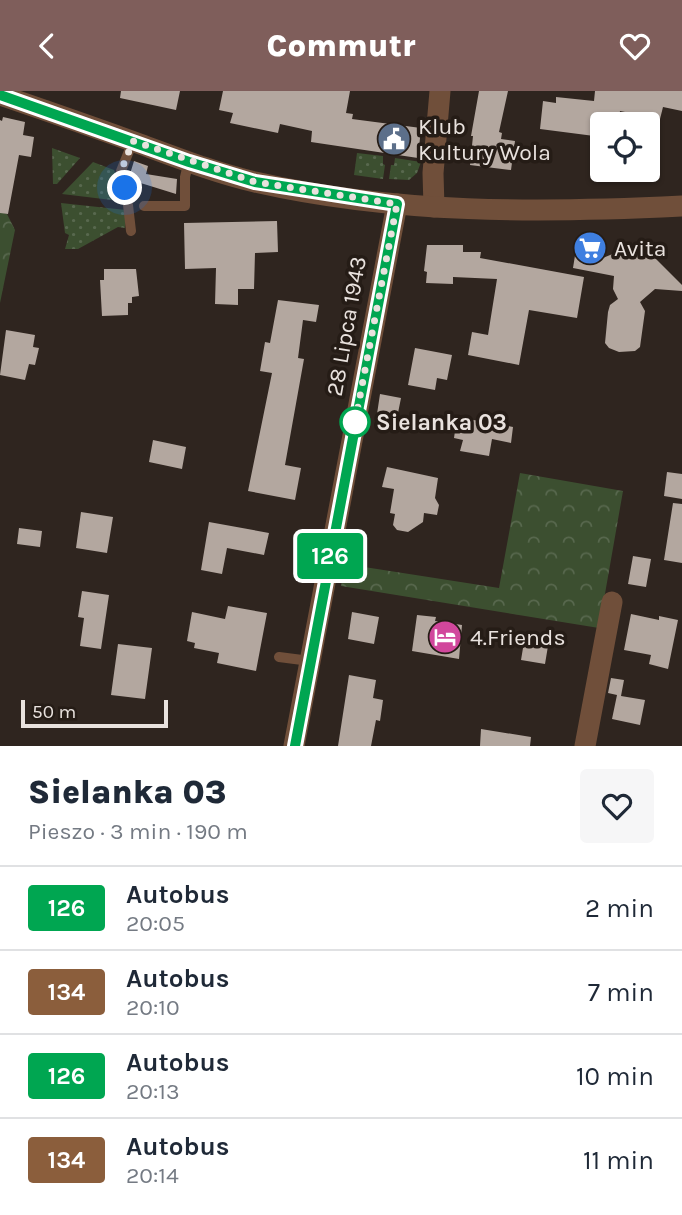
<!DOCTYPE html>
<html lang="pl">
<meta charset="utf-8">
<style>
body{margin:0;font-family:Karla,sans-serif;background:#f6f6f7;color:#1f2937;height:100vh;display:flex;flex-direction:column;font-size:26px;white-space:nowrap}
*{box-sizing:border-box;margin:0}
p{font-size:23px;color:#747a83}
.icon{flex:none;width:38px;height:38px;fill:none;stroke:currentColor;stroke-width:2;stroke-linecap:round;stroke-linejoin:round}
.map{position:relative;height:655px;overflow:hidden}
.details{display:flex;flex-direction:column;background:#fff;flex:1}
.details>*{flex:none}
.badge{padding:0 14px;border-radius:5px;font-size:24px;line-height:46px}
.buttons{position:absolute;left:590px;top:21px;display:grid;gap:14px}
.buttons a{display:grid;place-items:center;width:70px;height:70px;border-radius:7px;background:#fff;box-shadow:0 2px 5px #0004;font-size:35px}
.scale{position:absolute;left:21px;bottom:18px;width:147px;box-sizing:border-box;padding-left:7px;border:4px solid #e9e2de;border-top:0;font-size:19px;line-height:24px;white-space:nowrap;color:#e9e2de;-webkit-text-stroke:5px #251c16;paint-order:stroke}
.you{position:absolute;width:35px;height:35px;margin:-18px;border:5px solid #fff;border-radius:50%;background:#1a73e8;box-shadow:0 0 0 10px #1a73e833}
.map>.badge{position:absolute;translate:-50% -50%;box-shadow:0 0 0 4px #fff}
.round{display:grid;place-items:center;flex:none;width:74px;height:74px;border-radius:7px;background:#f6f6f7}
.summary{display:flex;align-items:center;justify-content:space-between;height:119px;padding:0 28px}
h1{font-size:33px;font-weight:800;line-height:52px}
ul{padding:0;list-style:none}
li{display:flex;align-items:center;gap:21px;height:84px;padding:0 28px;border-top:2px solid #e0e1e3}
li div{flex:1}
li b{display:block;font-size:26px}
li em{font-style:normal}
li .badge{min-width:77px;font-weight:700;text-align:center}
header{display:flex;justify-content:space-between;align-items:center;height:91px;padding:0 28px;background:#7f5e5b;color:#fff;font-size:32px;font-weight:800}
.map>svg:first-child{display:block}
.grass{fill:url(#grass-dots)}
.park{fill:url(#park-crowns)}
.building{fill:#b3a79f}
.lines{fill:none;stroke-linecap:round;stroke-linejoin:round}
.service{stroke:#704f3a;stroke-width:10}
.minor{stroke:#704f3a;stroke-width:21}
.tertiary{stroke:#704f3a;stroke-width:21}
.line-casing{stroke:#fff;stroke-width:16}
.line{stroke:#00a651;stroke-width:10}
.walk{stroke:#e9e2de;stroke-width:7;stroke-dasharray:0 12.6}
.stop-dot{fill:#fff;stroke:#00a651;stroke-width:3.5}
.labels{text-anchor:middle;stroke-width:7;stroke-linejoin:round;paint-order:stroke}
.poi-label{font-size:23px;fill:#e9e2de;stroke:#251c16;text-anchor:start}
.street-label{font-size:23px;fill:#e9e2de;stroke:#251c16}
.stop-label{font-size:23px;font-weight:bold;fill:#e9e2de;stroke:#251c16;text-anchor:start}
</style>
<header><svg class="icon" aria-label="back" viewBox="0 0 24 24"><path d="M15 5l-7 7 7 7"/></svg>Commutr<svg class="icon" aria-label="heart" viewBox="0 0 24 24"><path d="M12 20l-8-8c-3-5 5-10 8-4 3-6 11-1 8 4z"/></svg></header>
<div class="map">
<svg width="682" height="655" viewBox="0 0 682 655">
<defs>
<pattern id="grass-dots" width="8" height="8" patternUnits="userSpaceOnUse" patternTransform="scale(1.75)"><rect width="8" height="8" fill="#3c4f30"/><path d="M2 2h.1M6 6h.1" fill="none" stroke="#58684e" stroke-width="1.8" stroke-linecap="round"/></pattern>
<pattern id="park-crowns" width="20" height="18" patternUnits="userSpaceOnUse" patternTransform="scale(1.75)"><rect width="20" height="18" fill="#3c4f30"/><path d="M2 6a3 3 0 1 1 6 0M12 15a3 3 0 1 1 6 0" fill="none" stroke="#58684e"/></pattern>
</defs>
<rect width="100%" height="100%" fill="#2f251f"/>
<!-- grass -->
<path class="grass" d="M52,57L80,67L57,93H53Z
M357,62L383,65V73L385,74L383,88L354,84Z
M395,67L421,71L417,82L409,89L389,88L391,74H394Z
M93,71L114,79L119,91L120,110L62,103Z
M61,112L126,119L125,137L118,136L78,158H65L69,144L65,142Z"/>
<!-- park -->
<path class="park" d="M0,121L7,123L15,139L0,212Z
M520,382L623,400L599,537L341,495L345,473L499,497Z"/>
<!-- building -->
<path class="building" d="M121,0H180L176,19L120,7Z
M223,0H350L346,22L353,23L352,28L421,37L418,67L311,51L312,40L280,33L278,42L230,32L233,22L219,19Z
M479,0H508L499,41L502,42L501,48L515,50L511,79L470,74L473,45H471Z
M595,0H682V20L663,16L660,28L620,20L618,33H602V46L540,38L543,10L556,12V6L594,10Z
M3,26L25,31L23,44L34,46L31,66L19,64L8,123L0,122V29L2,30Z
M134,70L148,75L146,83L177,88L176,103L131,89L130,83Z
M277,130L278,161L255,162L254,198H238V214L215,213L216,177L185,178L184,132Z
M577,152H602L598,169L627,157H638L649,161L682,194V200L655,198L640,211L645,220L640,256L635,260L619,261L609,257L605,252L608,221L610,214L618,208L613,198L614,185L573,177Z
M427,154H463V161H481L480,167L584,186L577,227L529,219L519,274L468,264L472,241L488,244L497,188L453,186V193L426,192L427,181L424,180Z
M104,178H136L139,205L132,206V212H128V224L102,225L100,189H104Z
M278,209L319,214L316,231L303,229L298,267L304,268L285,374L301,377L295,409L248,400L272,282L260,280L265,251L270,252Z
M6,239L35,244L33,256L39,257L35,274L29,273L25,289L0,284Z
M415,257L452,264L447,289L437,287L435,299L408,294Z
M380,303L401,307L397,327L377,323Z
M457,326L513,336L511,352L492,348L489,365L460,360L463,349L454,347Z
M153,349L186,356L182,378L149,371Z
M387,376L438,387L435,407L439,414L437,424L424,422L423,431L408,441L397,439L393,434L395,423L390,422L394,398L382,396Z
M667,381L682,383V408L664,405Z
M673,412L682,413V472L664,469Z
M81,421L113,426L107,462L76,457Z
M209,431L269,442L264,464L227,457L222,483L201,479Z
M19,437L42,440L40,456L17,453Z
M633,465L651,468L646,496L628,493Z
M82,500L109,504L101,558L80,555L84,527L78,526Z
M228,515L267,522L256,580L217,572L219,562L194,557L195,552L187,550L192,521L225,528Z
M352,521L379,526L374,553L348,548Z
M631,523L659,529V525L678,529L668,578L649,573L651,564L624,559Z
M417,524L436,526L435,530L462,534L459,568L412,560Z
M525,545L549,549L545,573L521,569Z
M118,553L152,557L145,608L111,604Z
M349,584L376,589L373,607L383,609L380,630L376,629L371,655H338Z
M611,587L624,589L621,605L645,609L640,634L612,628L617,604L608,602Z
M481,638L531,646L530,655H480Z"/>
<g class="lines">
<!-- service -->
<path class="service" d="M144,115H185V86L189,70
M131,140L128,114L121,80L133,50
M279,566L310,570"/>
<!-- minor -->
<path class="minor" d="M434,116L433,82L440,0
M294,655L397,113
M585,655L612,511"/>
<!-- tertiary -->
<path class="tertiary" d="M0,4C47,20 93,36 140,53C178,67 216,82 255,91C395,123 540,122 682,115"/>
</g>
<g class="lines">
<defs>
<path id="line" d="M0,4L189,71L255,91L397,113L295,655"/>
</defs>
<!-- line casing -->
<use href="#line" class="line-casing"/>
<!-- line -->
<use href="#line" class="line"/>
<!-- walk -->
<path class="walk" d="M125,97L121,80L133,50L255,91L397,113L355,331"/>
</g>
<!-- icons -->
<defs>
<symbol id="civic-disc" viewBox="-11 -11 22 22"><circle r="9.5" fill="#5c6f8a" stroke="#251c16"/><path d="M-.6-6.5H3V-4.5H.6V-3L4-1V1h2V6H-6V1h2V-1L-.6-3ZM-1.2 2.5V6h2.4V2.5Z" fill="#fff"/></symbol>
<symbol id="supermarket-disc" viewBox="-11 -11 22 22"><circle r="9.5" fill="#3f7fe0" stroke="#251c16"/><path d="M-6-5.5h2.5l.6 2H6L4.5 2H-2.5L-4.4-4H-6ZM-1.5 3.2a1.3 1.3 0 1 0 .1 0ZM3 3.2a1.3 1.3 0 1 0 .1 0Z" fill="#fff"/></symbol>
<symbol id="hotel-disc" viewBox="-11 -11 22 22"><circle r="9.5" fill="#d1479c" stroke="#251c16"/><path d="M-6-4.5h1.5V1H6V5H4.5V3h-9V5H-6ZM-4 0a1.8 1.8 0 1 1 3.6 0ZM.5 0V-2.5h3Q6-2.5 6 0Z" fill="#fff"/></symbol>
</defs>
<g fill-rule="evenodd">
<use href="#civic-disc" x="375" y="29" width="38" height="38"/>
<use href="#supermarket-disc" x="571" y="138" width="38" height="38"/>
<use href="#hotel-disc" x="426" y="527" width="38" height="38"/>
</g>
<!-- markers -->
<circle class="stop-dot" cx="355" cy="331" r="14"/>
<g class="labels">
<!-- poi labels -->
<g class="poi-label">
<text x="418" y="43">Klub<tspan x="418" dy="26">Kultury Wola</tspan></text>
<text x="614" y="165">Avita</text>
<text x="470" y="554">4.Friends</text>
</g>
<!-- street labels -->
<g class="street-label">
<text transform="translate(346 235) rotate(-80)" y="8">28 Lipca 1943</text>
</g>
<!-- stop labels -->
<g class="stop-label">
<text x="376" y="339">Sielanka 03</text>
</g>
</g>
</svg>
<div class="buttons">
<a><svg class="icon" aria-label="locate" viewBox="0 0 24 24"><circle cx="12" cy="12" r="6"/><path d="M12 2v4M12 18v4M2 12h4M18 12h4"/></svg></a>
</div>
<div class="scale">50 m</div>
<div class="you" style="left:125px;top:97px"></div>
<b class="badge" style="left:330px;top:465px;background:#00a651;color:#fff">126</b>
</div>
<section class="details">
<div class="summary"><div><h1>Sielanka 03</h1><p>Pieszo · 3 min · 190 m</p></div><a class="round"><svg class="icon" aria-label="heart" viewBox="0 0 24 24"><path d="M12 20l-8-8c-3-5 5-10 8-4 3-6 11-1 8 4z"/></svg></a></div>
<ul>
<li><span class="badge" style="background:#00a651;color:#fff">126</span><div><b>Autobus</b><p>20:05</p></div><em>2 min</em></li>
<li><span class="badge" style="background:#8b5e3c;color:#fff">134</span><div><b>Autobus</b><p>20:10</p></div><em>7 min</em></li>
<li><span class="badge" style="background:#00a651;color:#fff">126</span><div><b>Autobus</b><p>20:13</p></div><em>10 min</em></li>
<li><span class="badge" style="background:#8b5e3c;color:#fff">134</span><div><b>Autobus</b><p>20:14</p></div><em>11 min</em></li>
</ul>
</section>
